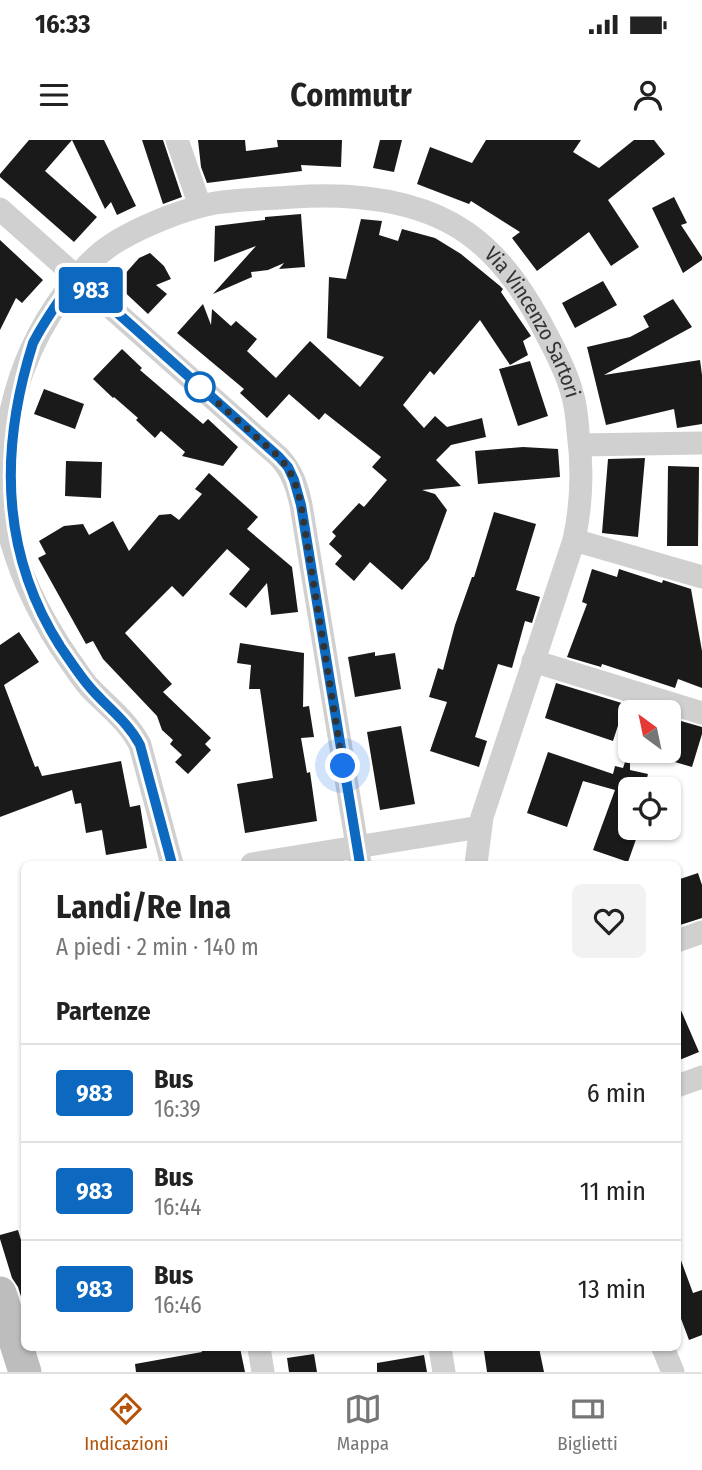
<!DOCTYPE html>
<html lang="it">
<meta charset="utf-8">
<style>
body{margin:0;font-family:"Fira Sans Condensed",sans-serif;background:#f2f2f2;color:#222;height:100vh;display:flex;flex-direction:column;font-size:26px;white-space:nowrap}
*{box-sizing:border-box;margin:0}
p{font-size:23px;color:#767676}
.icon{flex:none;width:38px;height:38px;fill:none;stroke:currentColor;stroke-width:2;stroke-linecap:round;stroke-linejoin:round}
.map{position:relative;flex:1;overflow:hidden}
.side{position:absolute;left:21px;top:721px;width:660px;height:490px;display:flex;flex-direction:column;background:#fff;border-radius:10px;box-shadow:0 2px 5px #0004}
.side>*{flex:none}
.badge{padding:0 14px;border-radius:5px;font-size:24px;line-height:46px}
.needle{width:46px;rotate:327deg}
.tools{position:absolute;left:618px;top:560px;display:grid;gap:14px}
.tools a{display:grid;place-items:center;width:63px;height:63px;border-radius:10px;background:#fff;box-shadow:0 2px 5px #0004;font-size:35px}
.you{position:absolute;width:35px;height:35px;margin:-18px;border:5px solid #fff;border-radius:50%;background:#1a73e8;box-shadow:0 0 0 10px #1a73e833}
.map>.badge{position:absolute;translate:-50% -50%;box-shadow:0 0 0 4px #fff}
h2{padding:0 35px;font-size:26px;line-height:63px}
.round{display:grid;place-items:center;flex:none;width:74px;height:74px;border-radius:10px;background:#f2f2f2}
.head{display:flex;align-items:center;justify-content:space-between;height:119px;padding:0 35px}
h1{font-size:33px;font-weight:700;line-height:52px}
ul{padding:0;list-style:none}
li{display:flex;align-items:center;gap:21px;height:98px;padding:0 35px;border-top:2px solid #e0e0e0}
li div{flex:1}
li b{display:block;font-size:26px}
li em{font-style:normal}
li .badge{min-width:77px;font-weight:700;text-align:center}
.status{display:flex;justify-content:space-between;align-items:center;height:49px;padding:0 35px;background:#fff;direction:ltr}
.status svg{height:19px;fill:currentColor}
header{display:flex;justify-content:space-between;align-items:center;height:91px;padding:0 35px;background:#fff;font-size:32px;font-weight:700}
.tabs{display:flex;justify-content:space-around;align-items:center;height:98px;border-top:2px solid #e0e0e0;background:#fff;font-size:19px;color:#767676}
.tabs a{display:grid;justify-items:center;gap:4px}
.tabs .current{color:#b45309}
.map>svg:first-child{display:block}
.building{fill:#1a1a1a}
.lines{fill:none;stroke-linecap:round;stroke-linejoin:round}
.street{stroke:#d0d0d0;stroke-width:23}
.secondary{stroke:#bdbdbd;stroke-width:33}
.line-casing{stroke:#fff;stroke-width:16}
.line{stroke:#0c69bf;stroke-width:10}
.walk{stroke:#333;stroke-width:7;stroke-dasharray:0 12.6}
.stop-dot{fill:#fff;stroke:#0c69bf;stroke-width:3.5}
.labels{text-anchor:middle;stroke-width:7;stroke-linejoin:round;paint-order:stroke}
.street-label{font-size:21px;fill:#333;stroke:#fff}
</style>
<div class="status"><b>16:33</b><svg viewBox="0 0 49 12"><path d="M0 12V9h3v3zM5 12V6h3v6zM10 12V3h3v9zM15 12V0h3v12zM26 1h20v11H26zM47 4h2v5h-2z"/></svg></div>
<header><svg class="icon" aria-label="menu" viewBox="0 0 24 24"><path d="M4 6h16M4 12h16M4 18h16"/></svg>Commutr<svg class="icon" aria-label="person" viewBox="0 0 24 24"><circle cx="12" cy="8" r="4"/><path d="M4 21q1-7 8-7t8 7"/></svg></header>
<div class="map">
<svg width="702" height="1232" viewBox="0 0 702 1232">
<rect width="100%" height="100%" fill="#fff"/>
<!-- building -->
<path class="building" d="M29,0H104L136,66L117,75L111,62L105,69L72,0L45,31L97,77L74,102L0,37V34Z
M142,0H163L182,57L163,64Z
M198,0H245L246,11L278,7L277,0H342L341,27L301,25L302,31L207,43L201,27Z
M380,0H402L394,32L373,28Z
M486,0H581L573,12L599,28L634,0H654L665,14L608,60L639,107L611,126L589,92L537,131L512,98L520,92L471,61L469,64L417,44L430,7L472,23Z
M674,57L687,83L681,85L702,117V120L683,133L652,68Z
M301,74L305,127L279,129L284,123L268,130L251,132L252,137L213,154L256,106L214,122L215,86L265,80V77Z
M361,79L382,81L379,95L398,101L402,89L435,98L461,114L500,146L503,149L501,152L531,196L523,201L528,215L510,225L480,180L434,235L430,231L403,265L424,288L435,276L447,287L482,278L486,297L451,305L436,320L461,346L422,350L435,354L447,370L429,419L402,450L370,422L354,441L335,424L342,416L329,404L336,396L332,392L359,363L364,367L387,340L372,327L381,317L325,273L319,280L289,254L267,278L240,253L244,249L177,193L203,164L211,185L212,169L231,186L236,181L257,199L247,211L276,238L310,201L360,247L384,217L327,198L329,137L346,139Z
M0,100L43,140L22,163L16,158L0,190Z
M150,113L164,126L171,139L156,145L167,154L148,174L116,144L139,118Z
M603,141L617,165L575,188L562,163Z
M673,159L692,187L604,235L700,220L702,235V284L677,288L674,269L606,285L587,207L630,197L649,187L643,176Z
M122,209L142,228L140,230L203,284L208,279L238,307L223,326L182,316L185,312L161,291L155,298L136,280L138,278L114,257L113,258L93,239Z
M530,221L548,276L518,286L499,229Z
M44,249L84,264L75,289L34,274Z
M523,307L558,309L560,337L478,344L475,311Z
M645,318L638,397L602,393L608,319Z
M66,321L102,322L101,358L65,356Z
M668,326L699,327L698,406H667Z
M209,333L258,377L247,389L292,427L298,472L271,475L267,443L246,468L229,454L250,429L227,409L183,457L172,446L125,493L172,544L163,552L211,598L205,604L211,610L188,634L175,622L182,615L170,604L173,600L162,590L157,576L103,519L93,501L86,504L38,418L46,414L39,401L64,386L83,384L89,395L113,381L129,411L159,375L171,374L179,380L202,354L195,349Z
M494,372L536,384L516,450L540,457L532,483L525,481L512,528L498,524L475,597L487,601L479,627L430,611L447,562L429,557L438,528L443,530L455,485L472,437H474Z
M592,429L617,437L619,429L662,443L663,440L691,449L702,511V548L678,539L675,548L602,524L601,527L567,517L587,464L582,462Z
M19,492L39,522L4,545L35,627L38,626L42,636L121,621L130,667L140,665L147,708L106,715L102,690L86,693L81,663L75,664L72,650L0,677V505Z
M240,503L304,513L303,567L309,566L314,597L301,598L307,633L310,632L317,681L245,693L237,644L273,638L260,549H249L251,525L237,523Z
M375,512V516L395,513L401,549L355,557L348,517Z
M556,543L625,564L613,601L545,578Z
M674,579L702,587V594L692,627L668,620V597Z
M401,586L415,664L380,670L367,592Z
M548,612L613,634L615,626L623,628L628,613L630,614V630L648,634L644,649H630V688H640L628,722L593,710L615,650L583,641L567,687L527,673Z
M698,733L702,745V778L677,786V740Z
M677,861L699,912L677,921Z
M18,1090L24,1110V1166L18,1147L12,1138L0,1099V1095Z
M679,1115L693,1153L702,1150V1195L689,1200L677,1168V1116Z
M201,1208H240L245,1232H136L135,1224L202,1212Z
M504,1208H520L521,1211L539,1208L544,1232H487L484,1211Z
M314,1214L317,1232H289L287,1218Z
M424,1215L427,1232H377V1223Z"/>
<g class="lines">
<!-- street -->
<g class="street">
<path d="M177,0L200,66"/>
<path d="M0,69L279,317C292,331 297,346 301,365L360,724"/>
<path d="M580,305L702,303"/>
<path d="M574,400L702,437"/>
<path d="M533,521L702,573"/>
<path id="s1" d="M172,724L140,605C128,581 107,566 89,547C82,539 76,529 70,521C40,478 17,431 6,380C2,361 3,342 4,322C8,260 27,204 64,154C79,133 95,114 119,100C147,84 184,69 215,63C241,59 267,59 293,57C351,53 418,59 467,93C504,119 529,159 549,199C558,216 567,234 572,253C576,265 577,278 578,291C583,328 582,363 574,400L482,677L476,724"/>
<path d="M252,724L480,687"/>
<path d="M677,801L702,792"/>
<path d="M677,946L702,937"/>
<path d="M259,1208L263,1232"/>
<path d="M440,1208L444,1232"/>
<path d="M663,1208L673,1232"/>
</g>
<!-- secondary -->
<path class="secondary" d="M0,1153L25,1232"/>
</g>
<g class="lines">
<defs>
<path id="line" d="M172,724L140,605C127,580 105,566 88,545C78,533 69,519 60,506C0,412 0,307 33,203C45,179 61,158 76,136L279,317L288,327L294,340L301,365L360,724"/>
</defs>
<!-- line casing -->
<use href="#line" class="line-casing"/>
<!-- line -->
<use href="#line" class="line"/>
<!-- walk -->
<path class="walk" d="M200,247L279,317C292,331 297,346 301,365L343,626"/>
</g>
<!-- markers -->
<circle class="stop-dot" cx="200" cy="247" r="14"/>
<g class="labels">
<!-- street labels -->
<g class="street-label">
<text dy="7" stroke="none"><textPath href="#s1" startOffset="1181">Via Vincenzo Sartori</textPath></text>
</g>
</g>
</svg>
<div class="tools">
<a><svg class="needle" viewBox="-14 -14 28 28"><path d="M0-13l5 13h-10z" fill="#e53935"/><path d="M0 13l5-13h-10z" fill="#767676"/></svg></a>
<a><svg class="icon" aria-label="locate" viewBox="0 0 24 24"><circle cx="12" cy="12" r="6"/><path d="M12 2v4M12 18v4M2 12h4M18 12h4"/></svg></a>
</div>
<div class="you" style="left:343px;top:626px"></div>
<b class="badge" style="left:91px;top:150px;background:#0c69bf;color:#fff">983</b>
<section class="side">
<div class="head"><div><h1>Landi/Re Ina</h1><p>A piedi · 2 min · 140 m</p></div><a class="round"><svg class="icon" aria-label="heart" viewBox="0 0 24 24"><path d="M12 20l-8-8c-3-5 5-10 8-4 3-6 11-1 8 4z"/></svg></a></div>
<h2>Partenze</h2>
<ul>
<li><span class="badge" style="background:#0c69bf;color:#fff">983</span><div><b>Bus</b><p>16:39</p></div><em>6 min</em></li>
<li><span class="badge" style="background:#0c69bf;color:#fff">983</span><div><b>Bus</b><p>16:44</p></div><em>11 min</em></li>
<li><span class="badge" style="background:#0c69bf;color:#fff">983</span><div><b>Bus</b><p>16:46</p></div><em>13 min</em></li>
</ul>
</section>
</div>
<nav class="tabs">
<a class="current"><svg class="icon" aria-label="directions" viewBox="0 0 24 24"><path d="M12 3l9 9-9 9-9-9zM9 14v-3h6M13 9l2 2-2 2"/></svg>Indicazioni</a>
<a><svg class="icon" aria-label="map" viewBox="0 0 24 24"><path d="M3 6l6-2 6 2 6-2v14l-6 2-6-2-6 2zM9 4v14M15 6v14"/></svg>Mappa</a>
<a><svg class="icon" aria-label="tickets" viewBox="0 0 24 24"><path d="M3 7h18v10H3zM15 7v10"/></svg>Biglietti</a>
</nav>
